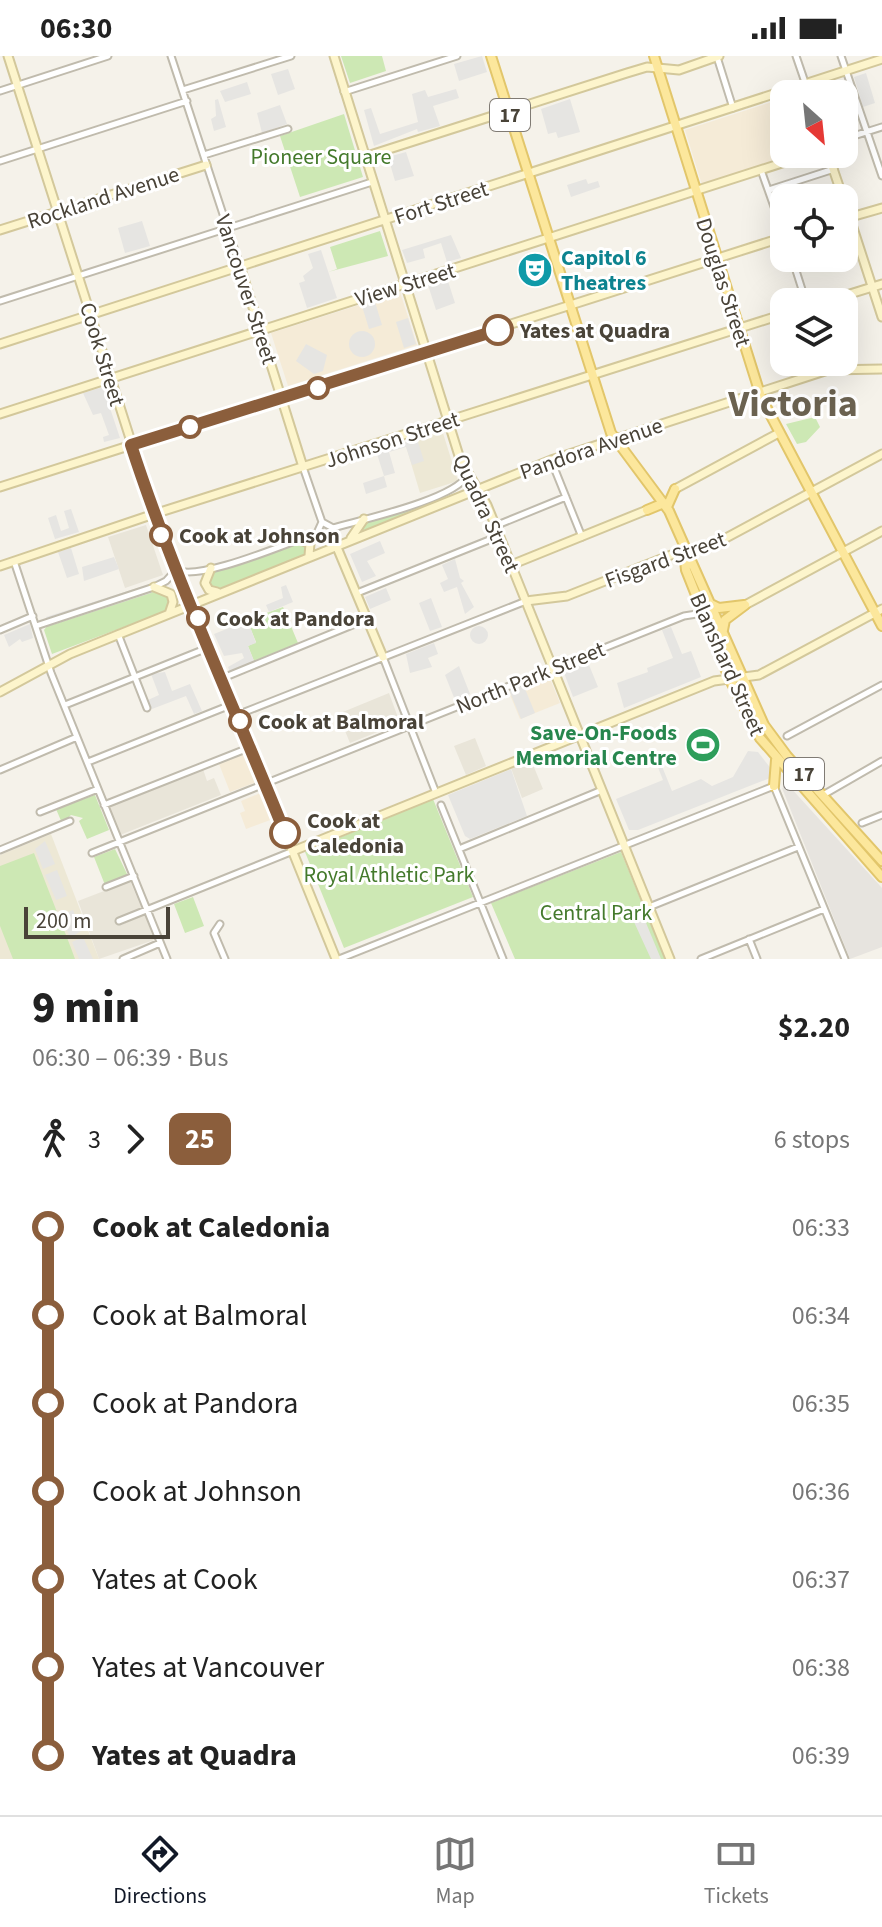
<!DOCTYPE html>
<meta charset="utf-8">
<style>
body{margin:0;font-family:"Source Sans 3",sans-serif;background:#f6f6f6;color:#222;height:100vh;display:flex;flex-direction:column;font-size:30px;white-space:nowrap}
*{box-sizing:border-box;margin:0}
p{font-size:26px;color:#767676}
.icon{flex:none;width:44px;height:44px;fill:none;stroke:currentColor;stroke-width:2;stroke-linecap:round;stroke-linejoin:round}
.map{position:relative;height:903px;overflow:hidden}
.side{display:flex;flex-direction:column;background:#fff;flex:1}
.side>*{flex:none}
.badge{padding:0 16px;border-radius:12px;font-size:28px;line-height:52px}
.needle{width:52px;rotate:153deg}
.buttons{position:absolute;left:770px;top:24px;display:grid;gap:16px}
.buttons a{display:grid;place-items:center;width:88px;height:88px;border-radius:16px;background:#fff;box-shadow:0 8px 32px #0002;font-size:40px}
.scale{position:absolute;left:24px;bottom:20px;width:146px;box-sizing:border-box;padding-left:8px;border:4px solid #494338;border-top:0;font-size:22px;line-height:28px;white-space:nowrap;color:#494338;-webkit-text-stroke:6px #fff;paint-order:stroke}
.map>.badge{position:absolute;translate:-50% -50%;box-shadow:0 0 0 4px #fff}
.legs{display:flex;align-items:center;gap:12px;height:88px;padding:0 32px;font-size:26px}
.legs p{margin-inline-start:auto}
.summary{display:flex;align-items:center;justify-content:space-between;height:136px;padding:0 32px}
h1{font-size:44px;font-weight:800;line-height:60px}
ul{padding:0 32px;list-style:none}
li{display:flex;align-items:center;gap:28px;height:88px;font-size:30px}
li i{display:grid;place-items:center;width:12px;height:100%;margin:0 10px;background:currentColor}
li i::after{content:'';width:20px;height:20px;margin:-10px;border:6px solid;border-radius:50%;background:#fff}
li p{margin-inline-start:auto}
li:first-child i{background:linear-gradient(#0000 50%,currentColor 0)}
li:last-child i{background:linear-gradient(currentColor 50%,#0000 0)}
.status{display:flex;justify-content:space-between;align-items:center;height:56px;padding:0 40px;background:#fff;direction:ltr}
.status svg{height:22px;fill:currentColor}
.tab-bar{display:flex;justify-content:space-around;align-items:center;height:112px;border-top:2px solid #e0e0e0;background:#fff;font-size:22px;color:#767676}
.tab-bar a{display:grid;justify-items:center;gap:4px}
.tab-bar .selected{color:#111827}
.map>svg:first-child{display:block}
.residential{fill:#e9e5d9}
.commercial{fill:#f5ebd7}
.industrial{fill:#e7e4df}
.education{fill:#ede8d5}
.green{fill:#cde8b4}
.parking{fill:#e6e5e2}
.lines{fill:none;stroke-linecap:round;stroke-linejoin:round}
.street-casing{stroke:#c0bbad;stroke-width:9}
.secondary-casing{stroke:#d3c89b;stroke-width:11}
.primary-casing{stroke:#e2c66b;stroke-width:12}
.street{stroke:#fff;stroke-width:5}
.secondary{stroke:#fdf5cc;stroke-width:7}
.primary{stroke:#fce79c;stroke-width:8}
.line-1-casing{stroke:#fff;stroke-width:18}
.line-1{stroke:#8b5e3c;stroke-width:12}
.stop-1-dot{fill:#fff;stroke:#8b5e3c;stroke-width:4}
.labels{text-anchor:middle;stroke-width:6;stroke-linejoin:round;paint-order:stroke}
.shield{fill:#fff;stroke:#807b74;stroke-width:2}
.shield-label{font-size:20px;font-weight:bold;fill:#494338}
.park-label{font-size:22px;fill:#447a2c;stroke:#fff}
.street-label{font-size:22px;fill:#494338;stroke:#fff}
.culture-label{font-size:22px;font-weight:bold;fill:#0d838f;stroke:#fff;text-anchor:start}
.stop-label{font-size:22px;font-weight:bold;fill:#494338;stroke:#fff;text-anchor:start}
.leisure-label{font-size:22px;font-weight:bold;fill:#27864d;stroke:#fff;text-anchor:end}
.town-label{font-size:38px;font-weight:bold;fill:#6b6250;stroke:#fff}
</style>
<div class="status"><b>06:30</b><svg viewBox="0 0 49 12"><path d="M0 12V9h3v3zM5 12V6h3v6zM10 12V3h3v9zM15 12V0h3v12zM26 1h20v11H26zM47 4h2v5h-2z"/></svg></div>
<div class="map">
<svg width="882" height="903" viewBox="0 0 882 903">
<rect width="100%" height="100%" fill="#f5f2ea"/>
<!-- residential -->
<path class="residential" d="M146,469L163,519L125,532L108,481Z
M389,637L400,667L350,687L338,658Z
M475,682L486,710L466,719L454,690Z
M531,704L543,733L522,742L511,712Z
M203,713L207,725L214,722L221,739L120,779L109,750Z
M130,825L142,853L118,861L121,869L145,858L154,884L99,903L78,845Z"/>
<!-- commercial -->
<path class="commercial" d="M784,42V98H799L702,129L685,74Z
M400,236L417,289L288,330L271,277Z
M548,618L560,647L520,663L508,634Z
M247,696L259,725L230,736L219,708Z
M263,736L273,763L246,773L240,757L245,755L241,745Z"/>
<!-- industrial -->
<path class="industrial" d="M789,730L882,832V891L850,903L782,732Z"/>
<!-- education -->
<path class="education" d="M442,374L458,425L420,437L405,387Z
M51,778L99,903H0V799Z"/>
<!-- green -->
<path class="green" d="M341,0H382L386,15L350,27Z
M344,58L363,121L300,141L280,80Z
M380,175L388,200L328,216L337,213L330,191Z
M815,361L820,371L806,386L797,388L786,368Z
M420,450L421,453L356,477L365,467Z
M302,487L309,491L307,497L295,503L218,534L207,527L213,515Z
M156,535H162L171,543L166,555L52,598L44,574L47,570Z
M283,551L298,587L254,605L248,590L256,586L247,564Z
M95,739L109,774L87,783L79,765L83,762L71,759L62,767L56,753Z
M433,743L473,841L344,892L305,796Z
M115,793L128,820L105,829L94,801Z
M621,796L665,903H515L491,847Z
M34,797L71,892L75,903H13L0,870V810Z
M193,841L204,870L185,877L174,848Z"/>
<!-- parking -->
<path class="parking" d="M482,0L487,16L459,25L454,8Z
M288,13L295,33L278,39L271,18Z
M866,17L875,47L863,51L854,21Z
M247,26L251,38L225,46L220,35Z
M456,33L459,42L433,50L440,70L418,76L417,73L374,90L364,54L371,52L380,78L418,66L412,38L425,34L428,41Z
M218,43L226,71L214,75L211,63L216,60L215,44Z
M570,43L580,76L558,82L556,76L548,78L541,53Z
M280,49L287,68L262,77L257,57Z
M406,96L414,120L395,125L388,101Z
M586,123L588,128L598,125L600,131L571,141L567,129Z
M142,165L150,190L125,197L118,172Z
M451,179L461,202L447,206L441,187L423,193L425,202L407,207L402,194Z
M321,194L337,242L307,252L299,227L305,225L303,220L313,212L308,198Z
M447,222L455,247L436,254L428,229Z
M375,246L382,269L369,273L362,250Z
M408,262L416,288L404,292L396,266Z
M349 288a13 13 0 1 1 26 0a13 13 0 1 1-26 0Z
M306,288L327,299L323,315L314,318L296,305Z
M103,331L120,382L104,386L103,381L109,379L101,357L93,359L83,337Z
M262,340L260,344L200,364L202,359Z
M417,383L424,405L412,409L406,391L389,396L395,417L384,420L387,431L366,438L363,427L384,420L376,395Z
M71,453L79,476L55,483L48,462L56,459L61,475L69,472L64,455Z
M380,485L385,497L367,505L376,520L362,526L350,498Z
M71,492L79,518L67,522L58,496Z
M114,501L119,513L84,525L82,511Z
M455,503L460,522L464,525L461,527L474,551L465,558L457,531L444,536L440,527L448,523L442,509Z
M153,527L151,537L49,570L51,565H48L46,561Z
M286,529L293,546L269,556L266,549L283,542L281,531Z
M386,532L391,544L370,553L365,541Z
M431,542L442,571L430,575L419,547Z
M30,568L33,582L22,586L20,583L9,591L4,579Z
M239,568L241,571L249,568L256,587L248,590L254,605L230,616L228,611L244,602L242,597L224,600L214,578Z
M470 579a9 9 0 1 1 18 0a9 9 0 1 1-18 0Z
M671,571L682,598L691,595L701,621L624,652L617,627L648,616L647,612L673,602L662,574Z
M434,587L438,598L428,602L432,611L410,617L406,598Z
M587,604L598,631L573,641L563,614Z
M459,610L470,638L455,644L445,619Z
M165,616L172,635L190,628L202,655L194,658L186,640L152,653L148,644L159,639L151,618Z
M523,628L535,657L521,663L509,634Z
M655,693L672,735L701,723L712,730L733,721L748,695L758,696L772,714L770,722L638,774H629L616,743L663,724L651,694Z
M511,713L527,760L470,783L465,780L448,739Z
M45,785L55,808L43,813L35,793Z
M57,814L67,840L56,844L45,819Z
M639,850L661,903H651L629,855Z
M73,854L81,875L70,882L61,859Z
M83,881L93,903H79L72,886Z"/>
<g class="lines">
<defs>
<path id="street" d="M171,0L240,210
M796,0L809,38
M841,0L882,120
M717,1L733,52
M183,34L291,0
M0,35L108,0
M344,36L457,0
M844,83L882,71
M204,99L288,73
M0,105L187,45
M761,114L784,179
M769,134L834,113
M792,202L806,246
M0,245L372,126
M826,306L828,314
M551,404L582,481
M303,411L322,466
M322,466L333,472C364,463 453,444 468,419
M495,470L566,441
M14,505L51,617L167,903
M357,537L499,480
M36,570L154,531L166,525L176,514C199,525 280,490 306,481L317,477L322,466
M0,574L33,560
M118,578L147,652
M383,601L436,737
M223,622L367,563
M65,649L210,591
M237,659L526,545
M787,680L882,629
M88,706L233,648
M0,714L77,681
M823,739L882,705
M104,749L251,691
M441,749L503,903
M40,756L98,733
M862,767L882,759
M459,793L602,734
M0,794L70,765
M92,797L684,560L703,557
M106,831L134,820
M649,851L798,791
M119,865L293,795
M220,868L214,877L225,903
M749,883L757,903
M123,903L160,887
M339,903L774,730L845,903
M701,903L824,853"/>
<path id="secondary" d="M8,0L164,489L206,581L336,903
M334,0L460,403L487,449L670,903
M828,98L843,142
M364,101L627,17L647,11L679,14L719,0
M844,144L882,261
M844,163L882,152
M0,174L206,109
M240,210L303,411
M824,246L882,228
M0,288L882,3
M0,358L810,98
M0,431L784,181
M675,433L777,378
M351,482L364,463
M299,483L310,488L309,499
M336,489L383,601
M511,509L647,454
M0,510L154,458L784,258
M211,512L205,527L209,534L217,536
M154,531L171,538L173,546L169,558
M526,545L567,540L671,499L711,490L882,398
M745,549L882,475
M0,636L70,598L551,404L828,314L882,313
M293,795L714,625L759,619L882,553"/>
<path id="primary" d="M491,0L611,377L669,455L764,669L787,700L882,805
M654,0L761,341L882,570
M667,451L675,433
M647,454L664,447
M684,496L686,514L729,622L760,682L882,821
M711,548L719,552L744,549
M723,574L725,564L745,549
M774,730L776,704"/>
</defs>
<!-- street casing -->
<use href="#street" class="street-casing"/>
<!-- secondary casing -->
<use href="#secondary" class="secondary-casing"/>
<!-- primary casing -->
<use href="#primary" class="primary-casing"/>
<!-- street -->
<use href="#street" class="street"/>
<!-- secondary -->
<use href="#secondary" class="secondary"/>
<!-- primary -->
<use href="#primary" class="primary"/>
</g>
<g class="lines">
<defs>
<path id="line-1" d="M285,777C233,648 174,521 131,389L498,274"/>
</defs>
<!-- line-1 casing -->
<use href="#line-1" class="line-1-casing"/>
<!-- line-1 -->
<use href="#line-1" class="line-1"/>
</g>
<!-- icons -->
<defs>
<symbol id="theatre-disc" viewBox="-11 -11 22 22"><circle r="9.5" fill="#0f9aa8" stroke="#fff"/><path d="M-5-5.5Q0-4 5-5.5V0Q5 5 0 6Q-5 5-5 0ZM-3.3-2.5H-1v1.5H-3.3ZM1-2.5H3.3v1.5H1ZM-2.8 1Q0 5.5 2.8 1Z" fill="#fff"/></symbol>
<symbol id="stadium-disc" viewBox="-11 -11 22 22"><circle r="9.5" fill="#2e9e5b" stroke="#fff"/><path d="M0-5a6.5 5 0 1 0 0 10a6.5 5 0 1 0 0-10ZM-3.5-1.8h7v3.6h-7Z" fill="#fff"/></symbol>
</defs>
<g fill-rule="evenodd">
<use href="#theatre-disc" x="515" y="194" width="40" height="40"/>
<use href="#stadium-disc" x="683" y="669" width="40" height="40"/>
</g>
<!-- markers -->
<g class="stop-1-dot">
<circle cx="498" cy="274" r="14"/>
<circle cx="318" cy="332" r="10"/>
<circle cx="190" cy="371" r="10"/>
<circle cx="161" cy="479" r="10"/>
<circle cx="198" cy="562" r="10"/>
<circle cx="240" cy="665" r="10"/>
<circle cx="285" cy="777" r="14"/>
</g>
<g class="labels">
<!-- shield labels -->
<g class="shield">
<rect x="490" y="43" width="40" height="32" rx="6"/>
<rect x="784" y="702" width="40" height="32" rx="6"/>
</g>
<g class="shield-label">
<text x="510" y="66">17</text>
<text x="804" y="725">17</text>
</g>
<!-- park labels -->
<g class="park-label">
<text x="321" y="108">Pioneer Square</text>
<text x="389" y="826">Royal Athletic Park</text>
<text x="596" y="864">Central Park</text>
</g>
<!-- street labels -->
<g class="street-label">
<text transform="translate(103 141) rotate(-18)" y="8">Rockland Avenue</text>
<text transform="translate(441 146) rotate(-18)" y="8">Fort Street</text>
<text transform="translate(724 226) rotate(72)" y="8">Douglas Street</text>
<text transform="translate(405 228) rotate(-17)" y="8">View Street</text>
<text transform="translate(247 233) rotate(72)" y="8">Vancouver Street</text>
<text transform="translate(103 298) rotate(73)" y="8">Cook Street</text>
<text transform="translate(392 383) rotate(-18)" y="8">Johnson Street</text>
<text transform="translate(591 392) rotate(-19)" y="8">Pandora Avenue</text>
<text transform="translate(487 457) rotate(65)" y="8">Quadra Street</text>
<text transform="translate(665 503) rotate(-20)" y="8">Fisgard Street</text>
<text transform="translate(728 608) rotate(66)" y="8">Blanshard Street</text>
<text transform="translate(530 621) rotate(-22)" y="8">North Park Street</text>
</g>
<!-- culture labels -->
<g class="culture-label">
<text x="561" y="209">Capitol 6<tspan x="561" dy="25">Theatres</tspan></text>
</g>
<!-- stop labels -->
<g class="stop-label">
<text x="520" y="282">Yates at Quadra</text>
<text x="179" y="487">Cook at Johnson</text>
<text x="216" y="570">Cook at Pandora</text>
<text x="258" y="673">Cook at Balmoral</text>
<text x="307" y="772">Cook at<tspan x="307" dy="25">Caledonia</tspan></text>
</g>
<!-- leisure labels -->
<g class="leisure-label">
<text x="677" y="684">Save-On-Foods<tspan x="677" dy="25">Memorial Centre</tspan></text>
</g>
<!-- town labels -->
<g class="town-label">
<text x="793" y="360">Victoria</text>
</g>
</g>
</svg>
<div class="buttons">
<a><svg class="needle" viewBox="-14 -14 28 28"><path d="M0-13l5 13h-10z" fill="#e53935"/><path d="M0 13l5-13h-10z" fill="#767676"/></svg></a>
<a><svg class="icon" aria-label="locate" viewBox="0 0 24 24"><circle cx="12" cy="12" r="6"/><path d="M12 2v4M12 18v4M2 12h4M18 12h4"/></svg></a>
<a><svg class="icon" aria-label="layers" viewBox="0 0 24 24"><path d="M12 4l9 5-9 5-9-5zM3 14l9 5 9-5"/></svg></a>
</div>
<div class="scale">200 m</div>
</div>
<section class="side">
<div class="summary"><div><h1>9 min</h1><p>06:30 – 06:39 · Bus</p></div><b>$2.20</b></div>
<div class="legs"><svg class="icon" aria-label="walk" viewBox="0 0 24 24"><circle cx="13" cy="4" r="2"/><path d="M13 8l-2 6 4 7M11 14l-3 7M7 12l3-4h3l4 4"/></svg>3<svg class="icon" aria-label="forward" viewBox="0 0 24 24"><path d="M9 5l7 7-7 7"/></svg><b class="badge" style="background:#8b5e3c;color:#fff">25</b><p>6 stops</p></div>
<ul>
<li><i style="color:#8b5e3c"></i><b>Cook at Caledonia</b><p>06:33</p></li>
<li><i style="color:#8b5e3c"></i><span>Cook at Balmoral</span><p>06:34</p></li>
<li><i style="color:#8b5e3c"></i><span>Cook at Pandora</span><p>06:35</p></li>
<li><i style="color:#8b5e3c"></i><span>Cook at Johnson</span><p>06:36</p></li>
<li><i style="color:#8b5e3c"></i><span>Yates at Cook</span><p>06:37</p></li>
<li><i style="color:#8b5e3c"></i><span>Yates at Vancouver</span><p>06:38</p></li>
<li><i style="color:#8b5e3c"></i><b>Yates at Quadra</b><p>06:39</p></li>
</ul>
</section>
<nav class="tab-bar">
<a class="selected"><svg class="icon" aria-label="directions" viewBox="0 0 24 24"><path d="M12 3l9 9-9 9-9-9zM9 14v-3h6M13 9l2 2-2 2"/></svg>Directions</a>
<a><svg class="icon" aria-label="map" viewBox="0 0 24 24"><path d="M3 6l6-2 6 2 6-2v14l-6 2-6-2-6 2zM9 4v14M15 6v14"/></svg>Map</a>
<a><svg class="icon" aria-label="tickets" viewBox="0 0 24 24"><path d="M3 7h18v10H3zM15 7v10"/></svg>Tickets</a>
</nav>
